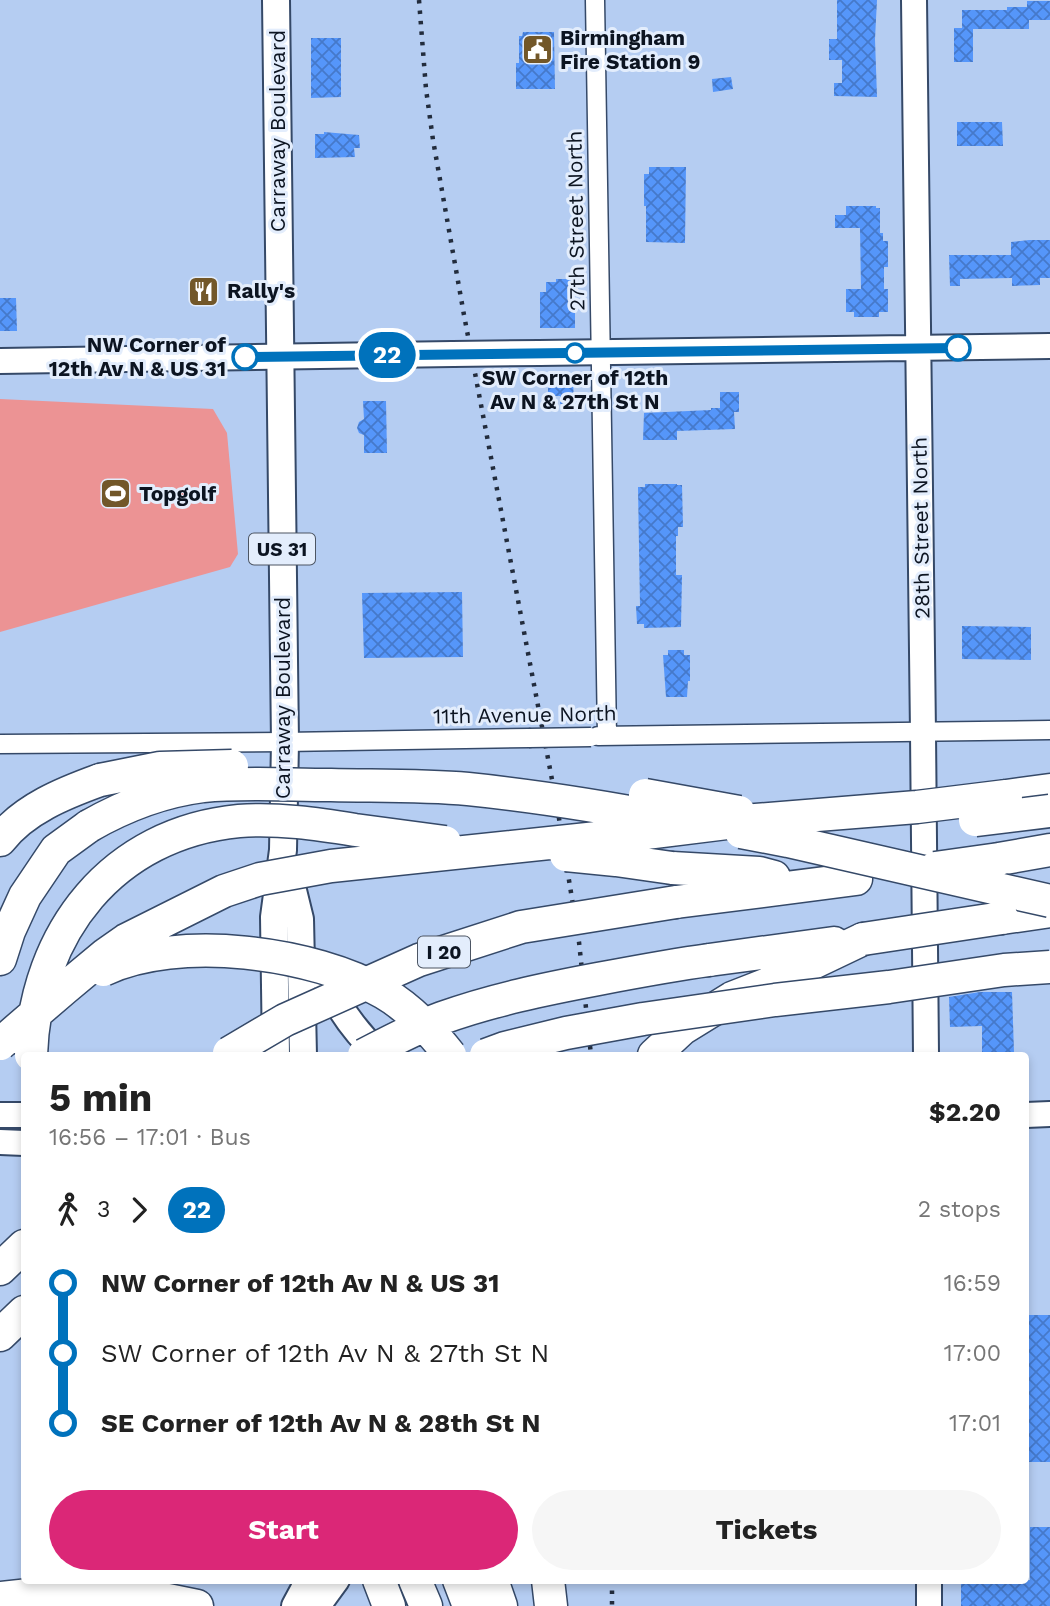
<!DOCTYPE html>
<meta charset="utf-8">
<style>
body{margin:0;font-family:"Work Sans",sans-serif;background:#f6f6f6;color:#222;height:100vh;display:flex;flex-direction:column;font-size:26px;white-space:nowrap}
*{box-sizing:border-box;margin:0}
p{font-size:23px;color:#767676}
.icon{flex:none;width:38px;height:38px;fill:none;stroke:currentColor;stroke-width:2;stroke-linecap:round;stroke-linejoin:round}
.map{position:relative;flex:1;overflow:hidden}
.details{position:absolute;left:21px;top:1052px;width:1008px;height:532px;display:flex;flex-direction:column;background:#fff;border-radius:7px;box-shadow:0 4px 10px #0003}
.details>*{flex:none}
.badge{padding:0 14px;border-radius:23px;font-size:24px;line-height:46px}
.map>.badge{position:absolute;translate:-50% -50%;box-shadow:0 0 0 4px #fff}
.legs{display:flex;align-items:center;gap:10px;height:77px;padding:0 28px;font-size:23px}
.legs p{margin-inline-start:auto}
.overview{display:flex;align-items:center;justify-content:space-between;height:119px;padding:0 28px}
h1{font-size:38px;font-weight:700;line-height:52px}
.primary-button{display:flex;gap:14px;margin-top:auto;padding:14px 28px}
.primary-button a{flex:1;height:80px;border-radius:42px;background:#db2777;color:#fff;font-size:28px;font-weight:700;line-height:80px;text-align:center}
.primary-button a+a{background:#f6f6f6;color:#222}
ul{padding:0 28px;list-style:none}
li{display:flex;align-items:center;gap:24px;height:70px;font-size:26px}
li i{display:grid;place-items:center;width:10px;height:100%;margin:0 9px;background:currentColor}
li i::after{content:'';width:18px;height:18px;margin:-9px;border:5px solid;border-radius:50%;background:#fff}
li p{margin-inline-start:auto}
li:first-child i{background:linear-gradient(#0000 50%,currentColor 0)}
li:last-child i{background:linear-gradient(currentColor 50%,#0000 0)}
.map>svg:first-child{display:block}
.garden{fill:#ec9394}
.building{fill:url(#building-cross-hatch)}
.lines{fill:none;stroke-linecap:round;stroke-linejoin:round}
.street-casing{stroke:#354968;stroke-width:21}
.secondary-casing{stroke:#354968;stroke-width:28}
.primary-casing{stroke:#354968;stroke-width:30}
.highway-casing{stroke:#354968;stroke-width:35}
.street{stroke:#fff;stroke-width:18}
.secondary{stroke:#fff;stroke-width:24}
.primary{stroke:#fff;stroke-width:26}
.highway{stroke:#fff;stroke-width:32}
.rail{stroke:#222c3d;stroke-width:4.5;stroke-dasharray:3.5 7;stroke-linecap:butt}
.street-bridge-casing{stroke:#354968;stroke-width:21;stroke-linecap:butt}
.secondary-bridge-casing{stroke:#354968;stroke-width:28;stroke-linecap:butt}
.highway-bridge-casing{stroke:#354968;stroke-width:35;stroke-linecap:butt}
.street-bridge{stroke:#fff;stroke-width:18}
.secondary-bridge{stroke:#fff;stroke-width:24}
.highway-bridge{stroke:#fff;stroke-width:32}
.line-1-casing{stroke:#fff;stroke-width:16}
.line-1{stroke:#0072bc;stroke-width:10}
.stop-1-dot{fill:#fff;stroke:#0072bc;stroke-width:3.5}
.labels{text-anchor:middle;stroke-width:6;stroke-linejoin:round;paint-order:stroke}
.shield{fill:#e3edfc;stroke:#4c5563;stroke-width:2}
.shield-label{font-size:19px;font-weight:bold;fill:#0c1421}
.poi-label{font-size:21px;font-weight:bold;fill:#0c1421;stroke:#e3edfc;text-anchor:start}
.street-label{font-size:21px;fill:#0c1421;stroke:#e3edfc}
.stop-label{font-size:21px;font-weight:bold;fill:#0c1421;stroke:#e3edfc;text-anchor:end}
</style>
<div class="map">
<svg width="1050" height="1606" viewBox="0 0 1050 1606">
<defs>
<pattern id="building-cross-hatch" width="8" height="8" patternUnits="userSpaceOnUse" patternTransform="scale(1.75)"><rect width="8" height="8" fill="#5596fa"/><path d="M0 0l8 8M0 8l8-8" fill="none" stroke="#4579ca"/></pattern>
</defs>
<rect width="100%" height="100%" fill="#b5cdf2"/>
<!-- garden -->
<path class="garden" d="M0,399L213,409L227,433L238,554L230,567L0,632Z"/>
<!-- building -->
<path class="building" d="M837,0H877L875,39L877,97L834,96V83H842V60H829V39H837Z
M1027,1H1050V20H1029V29H973V62H954V28H962V10H1007V7H1027Z
M523,32H554L555,89H516V63H519V36H522Z
M311,38H341V97L311,98Z
M731,77L733,89L713,92L712,79Z
M957,122H1002L1003,146H957Z
M324,132L359,135L360,148H354L355,157L315,158V134H324Z
M649,167H686L685,243L646,242V206H644V174H649Z
M846,206H876V208H880V233H883V241H888V267H884V289H888V312H879V317H854V312H846V289H861L860,228H835V215H846Z
M1029,240H1050V278H1040V285L1012,286V278L960,279V286H950L949,255H1011V242Z
M556,279H572V292H575V328H540V292H546V282H556Z
M0,298H16L17,331H0Z
M548,378H573L574,404H560V396H548Z
M720,392H739V412H734L735,429L677,431V440H643L644,413L711,410V408H720Z
M363,401H386L387,453H364V435L359,433L357,428L359,422L364,419Z
M645,484H677V485H682L683,527H678V536H676V575H682L681,627L644,628V624H637L636,606H640L638,487H645Z
M462,592L463,657L364,658L362,593Z
M962,626L1031,627V660L962,659Z
M668,650H684V655H690V681H688L687,697H666L663,655H668Z
M980,992H1012L1014,1052L982,1053V1026L950,1027L949,997Z
M1026,1315H1050V1462H1026Z
M1030,1527H1050V1606H961V1580H1030Z"/>
<g class="lines">
<defs>
<path id="street" d="M595,0L607,736
M598,736L1050,730
M0,744L285,742L529,738"/>
<path id="secondary" d="M914,0L923,733L926,1055
M539,353L1050,346
M0,361L453,354
M0,1115H24
M1026,1115L1050,1114
M0,1142L24,1143
M929,1580V1606
M294,1606L308,1580
M318,1606L337,1580"/>
<path id="primary" d="M287,866L300,919L303,1055
M326,981C339,1009 357,1034 380,1055
M276,1055L274,917L283,850L285,742L276,0"/>
<path id="highway" d="M1006,796L1050,790
M0,840C24,809 64,793 100,780
M999,859L1050,850
M672,868L759,873L774,877
M676,902L856,879
M1002,918L1050,911
M0,959L9,931L25,896L56,850L89,826
M709,960L834,943
M654,1055L682,1029L732,998L773,982L863,939
M0,1269L24,1246
M0,1335L24,1312
M379,1580L389,1606
M415,1580L426,1606
M459,1580L469,1606
M492,1580L501,1606
M548,1580L551,1606
M0,1598L66,1591L143,1595L197,1606"/>
</defs>
<!-- street casing -->
<use href="#street" class="street-casing"/>
<!-- secondary casing -->
<use href="#secondary" class="secondary-casing"/>
<!-- primary casing -->
<use href="#primary" class="primary-casing"/>
<!-- highway casing -->
<use href="#highway" class="highway-casing"/>
<!-- street -->
<use href="#street" class="street"/>
<!-- secondary -->
<use href="#secondary" class="secondary"/>
<!-- primary -->
<use href="#primary" class="primary"/>
<!-- highway -->
<use href="#highway" class="highway"/>
<!-- rail -->
<path class="rail" d="M419,0L426,89L433,140L464,315L557,806L579,942L591,1055
M612,1580V1606"/>
<defs>
<path id="street-bridge" d="M529,738L591,737"/>
<path id="secondary-bridge" d="M453,354L539,353"/>
<path id="highway-bridge" d="M100,780L160,768L232,766
M645,795L739,812
M975,820L1050,811
M89,826C124,806 163,791 203,786C245,782 289,785 331,785C376,786 423,785 468,789C537,796 605,807 673,820
M741,832L788,841L1050,901
M566,855L616,860L672,868
M935,868L999,859
M863,939L1002,918
M103,970C178,934 314,952 384,993C411,1009 431,1031 450,1055
M0,1044L64,989L106,954L126,940L224,891L260,879L331,866L654,832L743,821L917,807L1006,796
M229,1053L285,1020L419,960L521,927L676,902
M31,1055C35,932 113,833 239,821C278,818 318,824 355,830C385,834 415,838 445,842
M364,1055C389,1042 415,1028 442,1018C492,1000 545,989 598,979C635,972 672,965 709,960
M486,1055L505,1048L566,1033L643,1019L775,1000L889,987L1004,970L1050,967"/>
</defs>
<!-- street-bridge casing -->
<use href="#street-bridge" class="street-bridge-casing"/>
<!-- secondary-bridge casing -->
<use href="#secondary-bridge" class="secondary-bridge-casing"/>
<!-- highway-bridge casing -->
<use href="#highway-bridge" class="highway-bridge-casing"/>
<!-- street-bridge -->
<use href="#street-bridge" class="street-bridge"/>
<!-- secondary-bridge -->
<use href="#secondary-bridge" class="secondary-bridge"/>
<!-- highway-bridge -->
<use href="#highway-bridge" class="highway-bridge"/>
</g>
<g class="lines">
<defs>
<path id="line-1" d="M245,357L958,348"/>
</defs>
<!-- line-1 casing -->
<use href="#line-1" class="line-1-casing"/>
<!-- line-1 -->
<use href="#line-1" class="line-1"/>
</g>
<!-- icons -->
<defs>
<symbol id="civic-square" viewBox="-11 -11 22 22"><rect x="-9" y="-9" width="18" height="18" rx="4" fill="#725729" stroke="#e3edfc"/><path d="M-.6-6.5H3V-4.5H.6V-3L4-1V1h2V6H-6V1h2V-1L-.6-3ZM-1.2 2.5V6h2.4V2.5Z" fill="#fff"/></symbol>
<symbol id="restaurant-square" viewBox="-11 -11 22 22"><rect x="-9" y="-9" width="18" height="18" rx="4" fill="#725729" stroke="#e3edfc"/><path d="M-5-6h1v4h1v-4h1v4h1v-4h1v5L-1.5 .5V6h-2V.5L-5-1ZM5-6V6H3V1.5H1.5Q1.5-4 5-6Z" fill="#fff"/></symbol>
<symbol id="stadium-square" viewBox="-11 -11 22 22"><rect x="-9" y="-9" width="18" height="18" rx="4" fill="#725729" stroke="#e3edfc"/><path d="M0-5a6.5 5 0 1 0 0 10a6.5 5 0 1 0 0-10ZM-3.5-1.8h7v3.6h-7Z" fill="#fff"/></symbol>
</defs>
<g fill-rule="evenodd">
<use href="#civic-square" x="520" y="32" width="35" height="35"/>
<use href="#restaurant-square" x="186" y="274" width="35" height="35"/>
<use href="#stadium-square" x="98" y="476" width="35" height="35"/>
</g>
<!-- markers -->
<g class="stop-1-dot">
<circle cx="958" cy="348" r="12"/>
<circle cx="575" cy="353" r="9"/>
<circle cx="245" cy="357" r="12"/>
</g>
<g class="labels">
<!-- shield labels -->
<g class="shield">
<rect x="249" y="533.5" width="66" height="31" rx="5"/>
<rect x="418" y="936.5" width="52" height="31" rx="5"/>
</g>
<g class="shield-label">
<text x="282" y="556">US 31</text>
<text x="444" y="959">I 20</text>
</g>
<!-- poi labels -->
<g class="poi-label">
<text x="560" y="45">Birmingham<tspan x="560" dy="24">Fire Station 9</tspan></text>
<text x="227" y="298">Rally's</text>
<text x="139" y="501">Topgolf</text>
</g>
<!-- street labels -->
<g class="street-label">
<text transform="translate(278 131) rotate(-90)" y="7">Carraway Boulevard</text>
<text transform="translate(576 221) rotate(-91)" y="7">27th Street North</text>
<text transform="translate(921 528) rotate(-91)" y="7">28th Street North</text>
<text transform="translate(283 698) rotate(-90)" y="7">Carraway Boulevard</text>
<text transform="translate(525 715) rotate(-1)" y="7">11th Avenue North</text>
</g>
<!-- stop labels -->
<g class="stop-label">
<text x="226" y="352">NW Corner of<tspan x="226" dy="24">12th Av N &amp; US 31</tspan></text>
<text x="575" y="385" text-anchor="middle">SW Corner of 12th<tspan x="575" dy="24">Av N &amp; 27th St N</tspan></text>
</g>
</g>
</svg>
<b class="badge" style="left:387px;top:355px;background:#0072bc;color:#fff">22</b>
<section class="details">
<div class="overview"><div><h1>5 min</h1><p>16:56 – 17:01 · Bus</p></div><b>$2.20</b></div>
<div class="legs"><svg class="icon" aria-label="walk" viewBox="0 0 24 24"><circle cx="13" cy="4" r="2"/><path d="M13 8l-2 6 4 7M11 14l-3 7M7 12l3-4h3l4 4"/></svg>3<svg class="icon" aria-label="forward" viewBox="0 0 24 24"><path d="M9 5l7 7-7 7"/></svg><b class="badge" style="background:#0072bc;color:#fff">22</b><p>2 stops</p></div>
<ul>
<li><i style="color:#0072bc"></i><b>NW Corner of 12th Av N &amp; US 31</b><p>16:59</p></li>
<li><i style="color:#0072bc"></i><span>SW Corner of 12th Av N &amp; 27th St N</span><p>17:00</p></li>
<li><i style="color:#0072bc"></i><b>SE Corner of 12th Av N &amp; 28th St N</b><p>17:01</p></li>
</ul>
<div class="primary-button"><a>Start</a><a>Tickets</a></div>
</section>
</div>
